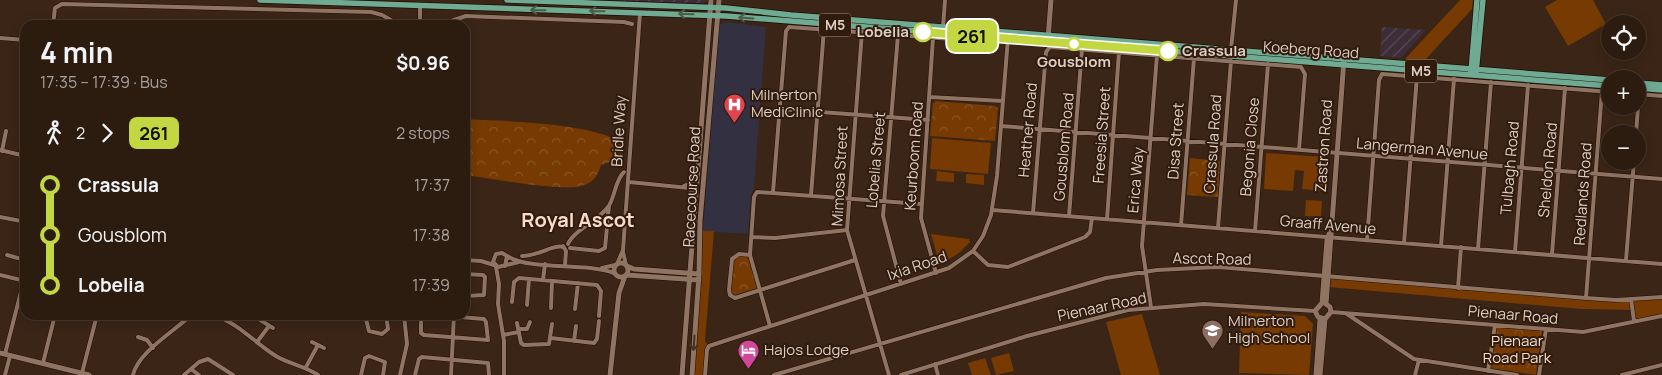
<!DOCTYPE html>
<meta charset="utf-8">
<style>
body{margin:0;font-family:Manrope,sans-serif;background:#342519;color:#f1f3f6;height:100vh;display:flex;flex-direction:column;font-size:19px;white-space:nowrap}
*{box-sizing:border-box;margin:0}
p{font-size:16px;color:#a6a19f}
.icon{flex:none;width:28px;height:28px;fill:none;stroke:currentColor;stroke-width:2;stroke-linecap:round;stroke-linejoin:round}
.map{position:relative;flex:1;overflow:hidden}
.sheet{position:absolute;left:20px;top:20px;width:450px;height:300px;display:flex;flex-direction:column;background:#2c1c10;border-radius:15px;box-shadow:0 2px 12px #0003,0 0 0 1px #483a30}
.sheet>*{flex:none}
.badge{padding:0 10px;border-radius:8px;font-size:18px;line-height:32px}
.buttons{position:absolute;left:1601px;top:15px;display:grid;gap:10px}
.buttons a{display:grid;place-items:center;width:45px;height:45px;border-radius:50%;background:#2c1c10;box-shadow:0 2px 12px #0003,0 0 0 1px #483a30;font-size:25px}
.map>.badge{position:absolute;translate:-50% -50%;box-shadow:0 0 0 2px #fff}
.legs{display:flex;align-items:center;gap:8px;height:55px;padding:0 20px;font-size:16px}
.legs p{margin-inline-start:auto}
.overview{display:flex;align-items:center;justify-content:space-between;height:85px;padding:0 20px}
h1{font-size:28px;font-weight:700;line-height:38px}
ul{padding:0 20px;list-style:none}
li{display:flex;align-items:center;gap:18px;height:50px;font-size:19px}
li i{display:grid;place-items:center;width:8px;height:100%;margin:0 6px;background:currentColor}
li i::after{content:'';width:12px;height:12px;margin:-6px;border:4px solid;border-radius:50%;background:#2c1c10}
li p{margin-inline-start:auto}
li:first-child i{background:linear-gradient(#0000 50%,currentColor 0)}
li:last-child i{background:linear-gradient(currentColor 50%,#0000 0)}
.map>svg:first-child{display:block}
.industrial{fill:url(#industrial-furrows)}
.medical{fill:#323041}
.grass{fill:#763a02}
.park{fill:url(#park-crowns)}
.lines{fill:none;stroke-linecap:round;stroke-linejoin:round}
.street-casing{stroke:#210e02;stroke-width:5}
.secondary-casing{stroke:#210e02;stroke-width:6}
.primary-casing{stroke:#210e02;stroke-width:7}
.street{stroke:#8f7463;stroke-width:4}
.secondary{stroke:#8f7463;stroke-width:5}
.primary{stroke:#6faa92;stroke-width:5.5}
.oneway{stroke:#4d5b49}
.oneway2{stroke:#483122}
.line-1-casing{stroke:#fff;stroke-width:11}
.line-1{stroke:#c3d742;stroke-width:8}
.stop-1-dot{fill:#fff;stroke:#c3d742;stroke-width:2.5}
.labels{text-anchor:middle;stroke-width:4;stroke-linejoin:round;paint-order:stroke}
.shield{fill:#311b0d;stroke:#aa998e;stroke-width:1}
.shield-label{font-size:14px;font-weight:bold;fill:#decfc6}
.stop-label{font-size:15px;font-weight:bold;fill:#decfc6;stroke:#311b0d;text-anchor:end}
.street-label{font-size:15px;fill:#decfc6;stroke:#311b0d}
.poi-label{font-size:15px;fill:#decfc6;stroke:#311b0d;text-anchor:start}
.park-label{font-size:15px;fill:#f2ddcf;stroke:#311b0d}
.district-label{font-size:20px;font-weight:bold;fill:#f9dbc9;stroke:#311b0d}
</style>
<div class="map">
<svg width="1662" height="375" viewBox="0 0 1662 375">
<defs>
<pattern id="industrial-furrows" width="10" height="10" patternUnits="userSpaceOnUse" patternTransform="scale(1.25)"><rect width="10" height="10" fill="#3d2d38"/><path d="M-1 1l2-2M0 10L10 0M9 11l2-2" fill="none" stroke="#594a53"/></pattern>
<pattern id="park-crowns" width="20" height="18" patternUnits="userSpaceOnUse" patternTransform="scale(1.25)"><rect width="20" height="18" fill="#763a02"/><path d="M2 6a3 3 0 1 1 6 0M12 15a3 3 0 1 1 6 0" fill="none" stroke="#895525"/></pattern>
</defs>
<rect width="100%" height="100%" fill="#3b2516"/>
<!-- industrial -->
<path class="industrial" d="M599,0H707L703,3Z
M1382,27L1426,30L1401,58L1380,56Z"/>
<!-- medical -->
<path class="medical" d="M725,22L766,27L754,188L751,193L748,234L703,231L719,25Z"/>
<!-- grass -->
<path class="grass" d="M1460,0H1473L1472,9L1425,60L1405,59Z
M1557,0H1593L1606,24L1568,46L1545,7Z
M932,138L991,143L988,174L930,169Z
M1266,153L1325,157L1323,191L1302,189L1304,171L1295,170L1293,191L1264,189Z
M937,171L954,173V182L936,181Z
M966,174L984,175V185L966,183Z
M1306,200L1322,201L1321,217L1305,216Z
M700,221L703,231H714L705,341L709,346L705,375H692Z
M931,234L969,239L970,242L959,253L941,264L939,262Z
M1328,277L1616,300L1662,297V316L1634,321L1632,310L1582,309L1328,287Z
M1241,312L1305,316L1313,324L1309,375L1239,373Z
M1142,314L1160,375H1121L1106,322Z
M1009,353L1014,371L996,375L991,358Z
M985,358L991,375H972L968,363Z"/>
<!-- park -->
<path class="park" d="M936,101L995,106L998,108L995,141L930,136L933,103Z
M465,119C492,121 618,122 625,150L618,159L601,165C598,175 594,182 584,185C566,193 489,178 465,175Z
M1190,158L1220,161L1218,197L1187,195Z
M738,256L749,257L757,288L735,295L731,293L733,261Z
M1496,327L1542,331L1536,375L1490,368Z"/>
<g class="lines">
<defs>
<path id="street" d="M53,25L55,8L62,4L371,12L382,15L400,25
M420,25V7
M439,25L466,16L624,22L632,24
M943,28L945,0
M862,32L847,230L889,375
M898,35L883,216L901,284
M0,38L25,40
M933,38L921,218L936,273
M1231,50L1236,0
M1638,94L1662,96
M929,97L1003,101
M780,109L928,120
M1001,126L1662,179
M1636,134L1639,94
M0,150L25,156
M2,151L6,131
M20,155L25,136
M629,182L689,188L695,196
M684,186L693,183L697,179
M773,192L786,31L789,27L992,42
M811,195L824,29
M992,210L1662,264
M1033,213L1046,52L1050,47L1301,67L1305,74L1299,150
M1069,216L1082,49
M0,217L21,221L25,218
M1107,219L1119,52
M1181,225L1194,58
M1218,228L1231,61
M1255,231L1268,64
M751,237L775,238L847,230
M1367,240L1379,80L1382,74L1610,92
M1404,243L1417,76
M568,244C573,231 598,221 608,207C615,198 615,180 624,172
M563,246L566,251L565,265
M1441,246L1454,79
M570,248L599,251L605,248L609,206
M1478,249L1491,82
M973,251L988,265L1008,267L1085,237L1090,232L1092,218
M623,252L626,265
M1515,252L1528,85
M1552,254L1565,88
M7,255L25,260
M750,255L739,254L732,259L729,290L730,295L735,298L855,260
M507,256C531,271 583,262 614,273
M522,256C538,256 554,244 563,247
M465,260L481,261L494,265
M1626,260L1634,161
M617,264L623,250L640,13
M505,266L507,256L502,253L496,254L493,262L498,267L519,262
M496,267L499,284L498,304L504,341V375
M602,268L615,265
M465,274L483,275L485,277L484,295L465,296
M0,275L25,281
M543,280L545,264
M1458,288L1461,247
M1586,298L1602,91
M1631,299L1634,321
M512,302L514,282L519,278L597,285L601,291L599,316
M527,305L529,279
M1151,307L1142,246L1157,55
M551,308L552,281
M575,309L578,283
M1331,312L1583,332L1662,316
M1347,314L1414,359L1517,375
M214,315C238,323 255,343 276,356C289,364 305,366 318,375
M252,315L273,328
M356,315L366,319L369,331L382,334L388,329L386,315
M421,315V333L424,335L488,340L486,322L484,319L435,315
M517,323L521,343L524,345L549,344L552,324
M770,326L750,255L754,197L757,192L921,204
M519,329H527L530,322
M503,335L519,332
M138,337L147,340L153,348
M551,338L594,343L597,339L599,321
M574,341L576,326
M257,342L269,326
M312,342L324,348
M5,354L25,276
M43,363L55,315
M935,364L938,375
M306,367L318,345
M191,369L199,375
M1488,371L1495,325
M82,373L97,315
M5,375L10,356
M133,375C138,352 175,331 191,315
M184,375L199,362L208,359L233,375
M361,375L365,358L369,356L385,362L383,375
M400,375L407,344L404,315
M415,375L419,359L422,357L488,363L489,375
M451,375L454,315
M705,375L707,350L709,346L949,268L973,251L983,236L991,215L997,176L1008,38
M774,375L1106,278L1157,270L1218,267L1586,298L1616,300L1662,297
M901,375L1027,336L1128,310L1204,304L1315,311
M1415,375L1419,360
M1539,375L1546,329
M1622,375L1662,365"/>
<path id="secondary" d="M1048,39L1051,0
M614 270a7 7 0 1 1 14 0a7 7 0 1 1-14 0Z
M627,266L634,269L699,274
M627,275L699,280
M1326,304L1344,59
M1325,319L1318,317L1315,311L1322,303L1327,240L1329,234
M1325,319L1331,312L1330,307L1326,304
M0,353L89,375
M610,375L619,293L625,276
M682,375L711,0
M692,375L699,274L700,221L719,0
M1316,375L1320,319
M1320,375L1325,319"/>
<path id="primary" d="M260,0L726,16L1610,86
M507,0L726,8L791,15L1610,80
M1471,72L1477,0
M1476,73L1483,0
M1638,83L1662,85
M1638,88L1662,90"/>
</defs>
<!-- street casing -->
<use href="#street" class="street-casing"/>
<!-- secondary casing -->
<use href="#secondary" class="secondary-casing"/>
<!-- primary casing -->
<use href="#primary" class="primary-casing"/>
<!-- street -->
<use href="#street" class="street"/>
<!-- secondary -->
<use href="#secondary" class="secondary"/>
<!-- primary -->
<use href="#primary" class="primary"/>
</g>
<!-- one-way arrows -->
<defs><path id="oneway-shaft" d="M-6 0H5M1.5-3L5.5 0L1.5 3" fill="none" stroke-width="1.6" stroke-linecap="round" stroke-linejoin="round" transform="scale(1.25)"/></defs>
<g class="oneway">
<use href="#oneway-shaft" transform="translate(538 10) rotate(-179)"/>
<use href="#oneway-shaft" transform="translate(597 11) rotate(-179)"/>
<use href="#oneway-shaft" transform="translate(686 14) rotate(-178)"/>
<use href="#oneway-shaft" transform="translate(746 18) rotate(-176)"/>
</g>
<use class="oneway2" href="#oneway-shaft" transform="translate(694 343) rotate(94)"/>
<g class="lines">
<defs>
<path id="line-1" d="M923,32L1168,51"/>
</defs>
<!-- line-1 casing -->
<use href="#line-1" class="line-1-casing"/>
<!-- line-1 -->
<use href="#line-1" class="line-1"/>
</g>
<!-- icons -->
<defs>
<symbol id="hospital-pin" viewBox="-11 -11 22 30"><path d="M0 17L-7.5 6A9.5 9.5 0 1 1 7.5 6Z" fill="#e0444e" stroke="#311b0d"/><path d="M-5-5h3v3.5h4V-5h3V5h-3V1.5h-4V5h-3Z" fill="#fff"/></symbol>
<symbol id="school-pin" viewBox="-11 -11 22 30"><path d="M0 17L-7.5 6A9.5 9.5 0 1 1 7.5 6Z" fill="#8d6e63" stroke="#311b0d"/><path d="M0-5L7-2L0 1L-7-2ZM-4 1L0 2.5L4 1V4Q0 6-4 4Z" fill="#fff"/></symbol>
<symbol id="hotel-pin" viewBox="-11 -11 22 30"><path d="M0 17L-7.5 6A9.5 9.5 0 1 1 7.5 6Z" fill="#d1479c" stroke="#311b0d"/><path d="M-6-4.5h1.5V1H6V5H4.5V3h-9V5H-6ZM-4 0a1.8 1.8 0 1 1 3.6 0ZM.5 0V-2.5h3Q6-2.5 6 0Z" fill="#fff"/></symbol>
</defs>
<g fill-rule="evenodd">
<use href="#hospital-pin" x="722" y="92" width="25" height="34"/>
<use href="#school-pin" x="1200" y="318" width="25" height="34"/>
<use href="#hotel-pin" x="736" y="338" width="25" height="34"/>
</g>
<!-- markers -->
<g class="stop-1-dot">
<circle cx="923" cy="32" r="9"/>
<circle cx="1074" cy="44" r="6"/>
<circle cx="1168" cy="51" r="9"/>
</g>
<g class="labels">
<!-- shield labels -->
<g class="shield">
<rect x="819" y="13.5" width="32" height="23" rx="4"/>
<rect x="1405" y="59.5" width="32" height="23" rx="4"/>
</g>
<g class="shield-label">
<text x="835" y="30">M5</text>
<text x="1421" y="76">M5</text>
</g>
<!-- stop labels -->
<g class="stop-label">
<text x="909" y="37">Lobelia</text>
<text x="1182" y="56" text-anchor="start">Crassula</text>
<text x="1074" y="67" text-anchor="middle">Gousblom</text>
</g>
<!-- street labels -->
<g class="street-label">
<text transform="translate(1311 50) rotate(4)" y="5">Koeberg Road</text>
<text transform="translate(1028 130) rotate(-85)" y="5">Heather Road</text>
<text transform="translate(619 131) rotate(-87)" y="5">Bridle Way</text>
<text transform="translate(1102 135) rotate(-86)" y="5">Freesia Street</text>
<text transform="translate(1176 141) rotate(-86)" y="5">Disa Street</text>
<text transform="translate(1213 144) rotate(-86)" y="5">Crassula Road</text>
<text transform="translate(1324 146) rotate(-86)" y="5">Zastron Road</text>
<text transform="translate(1064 147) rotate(-85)" y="5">Gousblom Road</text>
<text transform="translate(1250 147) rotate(-85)" y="5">Begonia Close</text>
<text transform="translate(1422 149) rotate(5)" y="5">Langerman Avenue</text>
<text transform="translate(914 156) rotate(-86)" y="5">Keurboom Road</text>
<text transform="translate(876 160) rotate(-85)" y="5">Lobelia Street</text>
<text transform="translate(1510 168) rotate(-85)" y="5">Tulbagh Road</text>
<text transform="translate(1548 170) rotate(-85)" y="5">Sheldon Road</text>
<text transform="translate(840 176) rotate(-87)" y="5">Mimosa Street</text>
<text transform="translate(1136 180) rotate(-85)" y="5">Erica Way</text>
<text transform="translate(692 187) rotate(-87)" y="5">Racecourse Road</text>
<text transform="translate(1583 194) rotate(-86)" y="5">Redlands Road</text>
<text transform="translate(1328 225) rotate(5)" y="5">Graaff Avenue</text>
<text transform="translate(1212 259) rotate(1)" y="5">Ascot Road</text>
<text transform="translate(917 266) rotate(-19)" y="5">Ixia Road</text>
<text transform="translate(1102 307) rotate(-12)" y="5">Pienaar Road</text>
<text transform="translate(1513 315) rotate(5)" y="5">Pienaar Road</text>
</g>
<!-- poi labels -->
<g class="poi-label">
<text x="751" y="100">Milnerton<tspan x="751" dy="17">MediClinic</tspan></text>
<text x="1228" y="326">Milnerton<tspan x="1228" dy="17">High School</tspan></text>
<text x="764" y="355">Hajos Lodge</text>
</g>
<!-- park labels -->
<g class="park-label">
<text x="1517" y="346">Pienaar<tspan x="1517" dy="17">Road Park</tspan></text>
</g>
<!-- district labels -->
<g class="district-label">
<text x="578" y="227">Royal Ascot</text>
</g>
</g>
</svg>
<div class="buttons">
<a><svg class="icon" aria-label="locate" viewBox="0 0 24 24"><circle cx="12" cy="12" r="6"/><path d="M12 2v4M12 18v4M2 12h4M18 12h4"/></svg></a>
<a>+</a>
<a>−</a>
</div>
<b class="badge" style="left:972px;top:36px;background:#c3d742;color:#111">261</b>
<section class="sheet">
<div class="overview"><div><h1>4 min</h1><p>17:35 – 17:39 · Bus</p></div><b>$0.96</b></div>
<div class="legs"><svg class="icon" aria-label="walk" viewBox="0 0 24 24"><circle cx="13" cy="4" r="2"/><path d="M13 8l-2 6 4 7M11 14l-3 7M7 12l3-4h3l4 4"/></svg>2<svg class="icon" aria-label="forward" viewBox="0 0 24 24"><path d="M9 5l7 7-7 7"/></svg><b class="badge" style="background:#c3d742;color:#111">261</b><p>2 stops</p></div>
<ul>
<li><i style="color:#c3d742"></i><b>Crassula</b><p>17:37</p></li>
<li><i style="color:#c3d742"></i><span>Gousblom</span><p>17:38</p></li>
<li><i style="color:#c3d742"></i><b>Lobelia</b><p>17:39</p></li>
</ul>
</section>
</div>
